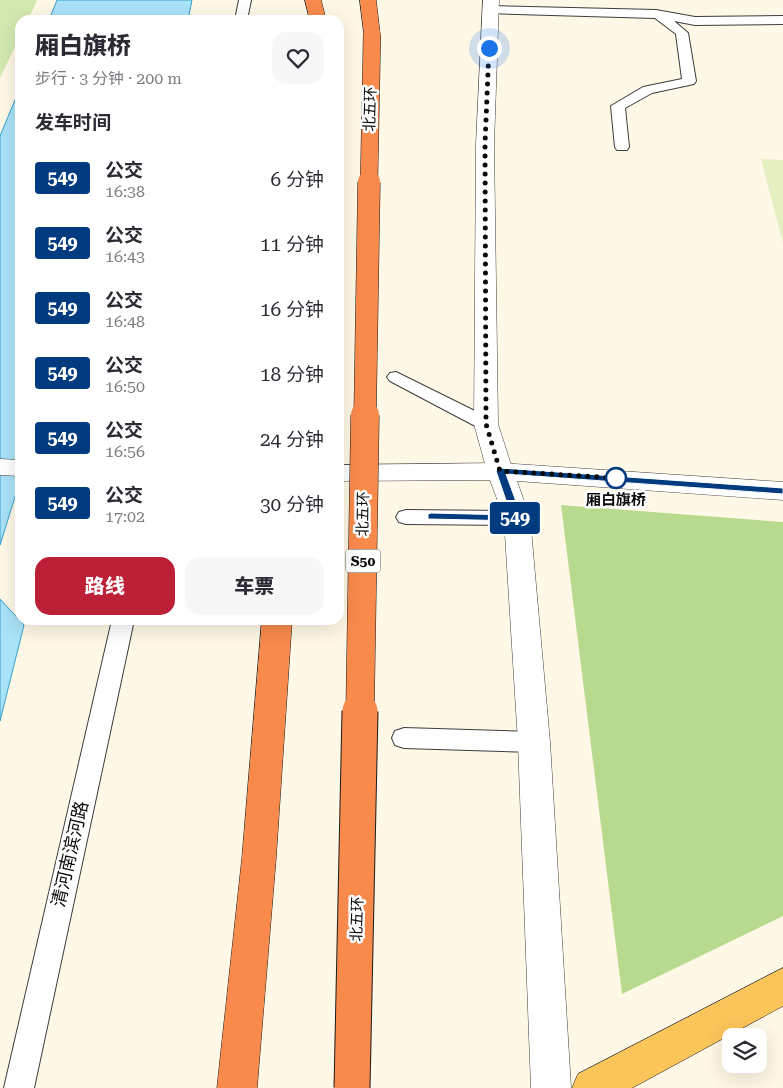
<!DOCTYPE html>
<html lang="zh">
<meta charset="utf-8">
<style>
body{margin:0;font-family:"Roboto Serif","Noto Sans SC",serif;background:#f7f7f7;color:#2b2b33;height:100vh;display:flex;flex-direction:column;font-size:19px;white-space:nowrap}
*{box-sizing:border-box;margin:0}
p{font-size:16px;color:#7c7c81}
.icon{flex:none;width:28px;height:28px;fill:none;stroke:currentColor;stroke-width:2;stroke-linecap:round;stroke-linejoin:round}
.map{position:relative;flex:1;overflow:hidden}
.details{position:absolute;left:15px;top:15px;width:329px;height:610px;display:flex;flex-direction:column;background:#fff;border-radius:15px;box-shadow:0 5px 20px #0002}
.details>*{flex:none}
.badge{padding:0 10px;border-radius:4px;font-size:18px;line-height:32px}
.fabs{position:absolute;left:722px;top:1028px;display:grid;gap:10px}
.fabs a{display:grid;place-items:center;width:45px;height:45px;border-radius:10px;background:#fff;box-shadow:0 5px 20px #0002;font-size:25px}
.you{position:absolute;width:25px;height:25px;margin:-12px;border:4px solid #fff;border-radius:50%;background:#1a73e8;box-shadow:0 0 0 8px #1a73e833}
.map>.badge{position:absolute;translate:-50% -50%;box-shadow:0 0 0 2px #fff}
h2{padding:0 20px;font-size:19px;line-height:45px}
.round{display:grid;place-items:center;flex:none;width:52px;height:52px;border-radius:15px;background:#f7f7f7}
.summary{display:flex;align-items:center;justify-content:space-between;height:85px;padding:0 20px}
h1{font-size:24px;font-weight:800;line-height:38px}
.cta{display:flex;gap:10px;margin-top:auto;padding:10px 20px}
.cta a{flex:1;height:58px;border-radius:15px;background:#bb2036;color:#fff;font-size:20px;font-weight:800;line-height:58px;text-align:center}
.cta a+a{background:#f7f7f7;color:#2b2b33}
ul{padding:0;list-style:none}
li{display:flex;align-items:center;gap:15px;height:65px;padding:0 20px}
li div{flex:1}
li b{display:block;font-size:19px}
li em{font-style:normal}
li .badge{min-width:55px;font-weight:700;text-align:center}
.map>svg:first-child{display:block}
.green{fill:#d3e9b0}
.forest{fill:#b8da8f}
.pitch{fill:#e4f0c2}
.water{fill:#aae2f7;stroke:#309fd0}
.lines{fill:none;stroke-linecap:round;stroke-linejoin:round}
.service-casing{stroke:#3d3d3d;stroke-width:2}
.minor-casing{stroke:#3d3d3d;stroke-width:1}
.tertiary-casing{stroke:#3d3d3d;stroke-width:1}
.primary-casing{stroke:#1b1b1b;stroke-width:1}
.motorway-casing{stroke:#1b1b1b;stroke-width:1}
.service{fill:#fff;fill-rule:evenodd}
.minor{fill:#fff;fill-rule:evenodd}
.tertiary{fill:#fff;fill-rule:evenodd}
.primary{fill:#fcc559;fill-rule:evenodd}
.motorway{fill:#f88a4b;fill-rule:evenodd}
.motorway-bridge-far3-casing{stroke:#1b1b1b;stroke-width:18;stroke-linecap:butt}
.motorway-bridge-far2-casing{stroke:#1b1b1b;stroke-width:23;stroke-linecap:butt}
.motorway-bridge-far1-casing{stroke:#1b1b1b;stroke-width:29;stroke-linecap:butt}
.motorway-bridge-casing{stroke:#1b1b1b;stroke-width:37;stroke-linecap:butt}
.motorway-bridge-far3{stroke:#f88a4b;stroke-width:17}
.motorway-bridge-far2{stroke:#f88a4b;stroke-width:22}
.motorway-bridge-far1{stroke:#f88a4b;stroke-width:28}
.motorway-bridge{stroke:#f88a4b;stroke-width:35}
.line{fill:#003b80;stroke:#fff}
.walk{stroke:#0a0a0a;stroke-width:5;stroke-dasharray:0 9}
.stop-dot{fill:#fff;stroke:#003b80;stroke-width:2.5}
.labels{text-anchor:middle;stroke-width:5;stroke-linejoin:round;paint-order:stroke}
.shield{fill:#fff;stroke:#545454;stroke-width:1}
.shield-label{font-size:14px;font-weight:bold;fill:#0a0a0a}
.street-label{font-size:15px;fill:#0a0a0a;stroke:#fff}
.stop-label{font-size:15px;font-weight:bold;fill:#0a0a0a;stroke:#fff}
.near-street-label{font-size:18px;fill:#0a0a0a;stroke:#fff}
</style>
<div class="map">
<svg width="783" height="1088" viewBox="0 0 783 1088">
<rect width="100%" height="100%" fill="#fff8e6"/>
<!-- green -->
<path class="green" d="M0,0H37L28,20H20V36L0,78Z"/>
<!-- forest -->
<path class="forest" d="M561,505L783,522V916L622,994Z"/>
<!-- pitch -->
<path class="pitch" d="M761,159L783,160V243Z"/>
<!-- water -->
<path class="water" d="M57,0H192L188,20H49Z
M20,88V481L0,545V136Z
M0,599L24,625L0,721Z"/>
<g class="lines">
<defs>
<path id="service" d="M239,0H251L247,20H235Z
M491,6L656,10L695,17L783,16V24L695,25L674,21L688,33L696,81L694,84L652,93L625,108L629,147L627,150H617L615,147L611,106L643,87L682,79L676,34L655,18L487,13L485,10L487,7Z
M396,372L493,420L496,424L493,428L486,430L479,428L390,381L387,377L390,373Z
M406,510L517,511L524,513L527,518L524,523L517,525L406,524L399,522L396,517L399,512Z
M112,620H134L34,1088H4Z
M404,728L534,732L543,735L546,742L543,749L534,752L404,748L395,745L392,738L395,731Z"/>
<path id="minor" d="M483,0H499L494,144L498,424L513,471L509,477L500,479L491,477L487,471L474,424L476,144Z"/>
<path id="tertiary" d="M0,459L20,460V476L0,475Z
M500,463L783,482V500L517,481L530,518L550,742L571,1088H531L518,742L504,518L490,480L339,481V465Z"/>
<path id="primary" d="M783,968V1006L632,1088H572L578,1074Z"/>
<path id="motorway" d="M305,0H321L326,20H310Z
M360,0H376L380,34L378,37H366L364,34Z
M262,620H292L276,858L257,1088H217L242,858Z"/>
</defs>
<!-- service casing -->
<use href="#service" class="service-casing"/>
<!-- minor casing -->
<use href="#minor" class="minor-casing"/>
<!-- tertiary casing -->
<use href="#tertiary" class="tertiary-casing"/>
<!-- primary casing -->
<use href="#primary" class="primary-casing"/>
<!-- motorway casing -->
<use href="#motorway" class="motorway-casing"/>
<!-- service -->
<use href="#service" class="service"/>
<!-- minor -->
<use href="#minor" class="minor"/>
<!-- tertiary -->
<use href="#tertiary" class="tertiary"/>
<!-- primary -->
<use href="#primary" class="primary"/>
<!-- motorway -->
<use href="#motorway" class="motorway"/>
<defs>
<path id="motorway-bridge-far3" d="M369,183L372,34"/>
<path id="motorway-bridge-far2" d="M365,416L369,182"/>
<path id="motorway-bridge-far1" d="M360,712L365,415"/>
<path id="motorway-bridge" d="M352,1088L360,711"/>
</defs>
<!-- motorway-bridge-far3 casing -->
<use href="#motorway-bridge-far3" class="motorway-bridge-far3-casing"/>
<!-- motorway-bridge-far2 casing -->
<use href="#motorway-bridge-far2" class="motorway-bridge-far2-casing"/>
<!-- motorway-bridge-far1 casing -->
<use href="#motorway-bridge-far1" class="motorway-bridge-far1-casing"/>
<!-- motorway-bridge casing -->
<use href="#motorway-bridge" class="motorway-bridge-casing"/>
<!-- motorway-bridge-far3 -->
<use href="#motorway-bridge-far3" class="motorway-bridge-far3"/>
<!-- motorway-bridge-far2 -->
<use href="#motorway-bridge-far2" class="motorway-bridge-far2"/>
<!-- motorway-bridge-far1 -->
<use href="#motorway-bridge-far1" class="motorway-bridge-far1"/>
<!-- motorway-bridge -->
<use href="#motorway-bridge" class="motorway-bridge"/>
</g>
<!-- line -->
<path class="line" d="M500,468L783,488V494L506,474L522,518L520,521L428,519V514L431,513L511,515L496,471Z"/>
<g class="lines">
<!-- walk -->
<path class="walk" d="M489,48L485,144L486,424L500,471L616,478"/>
</g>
<!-- markers -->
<circle class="stop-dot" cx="616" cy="478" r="10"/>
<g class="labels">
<!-- shield labels -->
<rect class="shield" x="345.5" y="549.5" width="35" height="23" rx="4"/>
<g class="shield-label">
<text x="363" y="566">S50</text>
</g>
<!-- street labels -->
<g class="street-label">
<text transform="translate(370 109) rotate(-88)" y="5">北五环</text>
<text transform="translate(363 514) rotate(-89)" y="5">北五环</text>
<text transform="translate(357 919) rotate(-88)" y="5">北五环</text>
</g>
<!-- stop labels -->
<g class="stop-label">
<text x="616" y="505">厢白旗桥</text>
</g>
<!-- near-street labels -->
<g class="near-street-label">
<text transform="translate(70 854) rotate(-77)" y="6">清河南滨河路</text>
</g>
</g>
</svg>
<div class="fabs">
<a><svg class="icon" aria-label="layers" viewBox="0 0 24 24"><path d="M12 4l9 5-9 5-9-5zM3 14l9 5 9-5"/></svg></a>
</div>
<div class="you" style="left:489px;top:48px"></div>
<b class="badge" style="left:515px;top:518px;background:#003b80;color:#fff">549</b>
<section class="details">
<div class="summary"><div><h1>厢白旗桥</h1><p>步行 · 3 分钟 · 200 m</p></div><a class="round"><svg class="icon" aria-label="heart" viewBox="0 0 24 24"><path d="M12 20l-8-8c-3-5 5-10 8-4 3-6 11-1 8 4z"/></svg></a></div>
<h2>发车时间</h2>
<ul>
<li><span class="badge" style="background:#003b80;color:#fff">549</span><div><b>公交</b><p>16:38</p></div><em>6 分钟</em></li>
<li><span class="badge" style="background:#003b80;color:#fff">549</span><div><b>公交</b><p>16:43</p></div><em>11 分钟</em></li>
<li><span class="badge" style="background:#003b80;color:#fff">549</span><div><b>公交</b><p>16:48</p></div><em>16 分钟</em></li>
<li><span class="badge" style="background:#003b80;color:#fff">549</span><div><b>公交</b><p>16:50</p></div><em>18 分钟</em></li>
<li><span class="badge" style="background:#003b80;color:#fff">549</span><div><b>公交</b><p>16:56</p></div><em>24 分钟</em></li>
<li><span class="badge" style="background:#003b80;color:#fff">549</span><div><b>公交</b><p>17:02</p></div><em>30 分钟</em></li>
</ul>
<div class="cta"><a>路线</a><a>车票</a></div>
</section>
</div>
